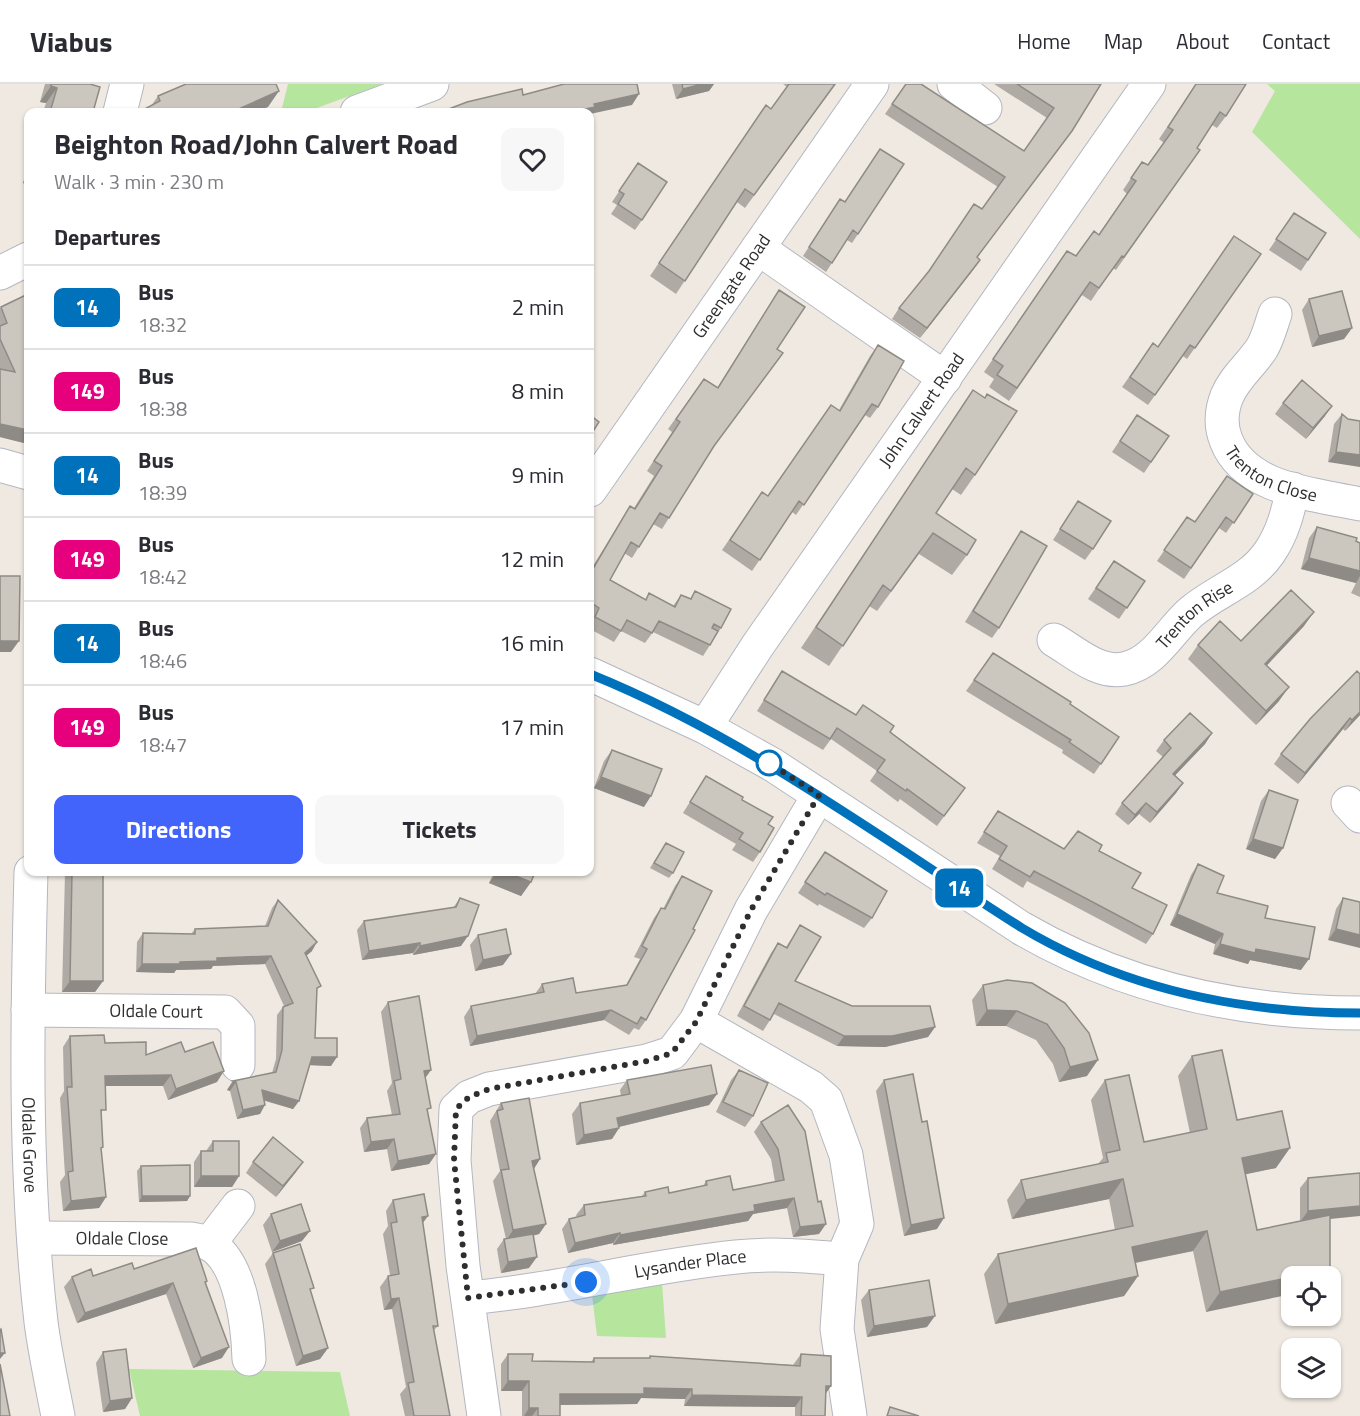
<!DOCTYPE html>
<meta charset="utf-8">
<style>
body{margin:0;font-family:"Titillium Web",sans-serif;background:#f7f7f7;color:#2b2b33;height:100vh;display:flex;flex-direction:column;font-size:22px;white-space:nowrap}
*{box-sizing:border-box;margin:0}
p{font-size:20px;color:#7c7c81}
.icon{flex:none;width:33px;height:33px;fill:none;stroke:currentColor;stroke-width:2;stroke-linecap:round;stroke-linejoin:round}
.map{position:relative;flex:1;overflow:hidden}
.sheet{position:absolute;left:24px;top:24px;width:570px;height:768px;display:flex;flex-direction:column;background:#fff;border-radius:12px;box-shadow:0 2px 4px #0004}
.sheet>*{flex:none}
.badge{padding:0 12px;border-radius:9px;font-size:21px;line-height:39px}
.fabs{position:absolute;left:1281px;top:1182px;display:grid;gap:12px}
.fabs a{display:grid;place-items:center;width:60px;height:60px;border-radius:12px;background:#fff;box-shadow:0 2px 4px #0004;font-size:30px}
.you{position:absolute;width:30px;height:30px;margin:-15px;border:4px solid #fff;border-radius:50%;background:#1a73e8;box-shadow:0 0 0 9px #1a73e833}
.map>.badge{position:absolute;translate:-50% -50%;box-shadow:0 0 0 3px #fff}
h2{padding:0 30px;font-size:22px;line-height:54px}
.round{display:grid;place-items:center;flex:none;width:63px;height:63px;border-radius:12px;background:#f7f7f7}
.summary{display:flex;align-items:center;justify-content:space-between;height:102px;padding:0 30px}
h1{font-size:28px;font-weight:700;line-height:45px}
.primary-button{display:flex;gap:12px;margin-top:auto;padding:12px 30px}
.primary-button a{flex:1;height:69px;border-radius:12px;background:#4264fb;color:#fff;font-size:24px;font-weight:700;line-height:69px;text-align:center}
.primary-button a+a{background:#f7f7f7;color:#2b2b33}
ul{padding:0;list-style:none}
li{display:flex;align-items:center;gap:18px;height:84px;padding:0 30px;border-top:2px solid #e1e1e2}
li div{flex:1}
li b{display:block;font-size:22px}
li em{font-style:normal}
li .badge{min-width:66px;font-weight:700;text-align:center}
header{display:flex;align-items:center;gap:36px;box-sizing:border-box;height:84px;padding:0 30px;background:#fff;border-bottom:2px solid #e1e1e2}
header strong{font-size:28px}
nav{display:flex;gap:33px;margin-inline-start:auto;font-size:21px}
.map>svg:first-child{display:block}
.green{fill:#b6e59e}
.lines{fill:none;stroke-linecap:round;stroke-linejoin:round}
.minor-casing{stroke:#b4b7c1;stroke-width:35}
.minor{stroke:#fff;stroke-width:33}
.wall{fill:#afaba4}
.shaded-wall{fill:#8e8b86}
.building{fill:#cbc7bf;stroke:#8e8b86;stroke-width:1.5}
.line-casing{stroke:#fff;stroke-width:14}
.line{stroke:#0072bc;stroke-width:9}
.walk{stroke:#2e2e2e;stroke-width:6;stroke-dasharray:0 10.8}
.stop-dot{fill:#fff;stroke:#0072bc;stroke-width:3}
.labels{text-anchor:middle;stroke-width:4.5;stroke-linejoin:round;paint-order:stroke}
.street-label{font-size:18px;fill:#2e2e2e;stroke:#fff}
</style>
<header>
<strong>Viabus</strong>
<nav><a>Home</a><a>Map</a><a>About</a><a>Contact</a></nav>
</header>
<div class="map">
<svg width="1360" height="1332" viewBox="0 0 1360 1332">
<rect width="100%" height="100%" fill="#efe9e1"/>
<!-- green -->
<path class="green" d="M288,0H382L306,28H281Z
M1267,0H1360V155L1252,48L1275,7Z
M662,1199L666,1254L597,1252L592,1211Z
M129,1285L340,1288L350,1332H140Z"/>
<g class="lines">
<defs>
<g id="minor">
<path d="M954,0L985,24"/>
<path d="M120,28L127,0"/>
<path d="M357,28L432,0"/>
<path d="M758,164L945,294"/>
<path d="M0,189L28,175"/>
<path id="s1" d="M1275,230C1271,241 1268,254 1262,264C1251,281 1235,293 1227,312C1221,327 1220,341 1226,356C1245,406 1315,410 1360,420"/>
<path d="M0,381L28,389"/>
<path id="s2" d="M590,406L872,0"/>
<path id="s3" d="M1054,556C1075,568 1098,590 1124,585C1154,579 1169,548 1190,529C1215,507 1249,498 1269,469C1283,449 1288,427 1293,405"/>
<path d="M590,590L705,643L773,681L1021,844C1126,905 1240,929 1360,929"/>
<path id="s4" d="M705,643L758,561L1149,0"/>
<path d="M1348,719L1360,732"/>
<path id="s5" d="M31,788C27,937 24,1089 41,1238C45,1269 52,1301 58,1332"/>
<path id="s6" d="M28,926L225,928L238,942V981"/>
<path d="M696,937L811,1003L826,1016L846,1071L857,1140L842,1175L837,1245L850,1332"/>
<path id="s7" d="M34,1154L191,1155C196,1156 204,1157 209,1160C241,1177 248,1243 249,1275"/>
<path d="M209,1160L238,1122"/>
<path id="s8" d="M468,1214C558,1206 646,1182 736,1173C771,1169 807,1172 842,1175"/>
<path d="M484,1332L463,1182L454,1076L456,1025L469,1013L489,1005L647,977L672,969L696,937L751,826L819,711"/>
</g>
</defs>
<!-- minor casing -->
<use href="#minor" class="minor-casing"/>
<!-- minor -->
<use href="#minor" class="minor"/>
</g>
<!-- wall -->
<path class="wall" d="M45,0H90L93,28H43L46,19L40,18Z
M672,0H714L709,7L676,15Z
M783,0H836L745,124L737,118L676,210L650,192L766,21L771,25L787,3Z
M906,0L1024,67L1047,34L994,0H1101L977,174L980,176L973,186L920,254L892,235L899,224L982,125L998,103L885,30Z
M1196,0L1226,32L1217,44L1212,41L1197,64L1200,66L1116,186L1113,184L1091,217L1082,211L1009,317L989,303L994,295L984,288L1067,167L1076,172L1098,151L1127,110L1123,106L1142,78L1148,81L1164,59L1159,55Z
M158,12L268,23L151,22Z
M638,79L642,136L635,146L611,130L617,121L612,118Z
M28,80V101L23,99Z
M840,115L858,150L852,159L847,156L826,188L803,172Z
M1294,129L1326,149L1301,187L1269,166Z
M1261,170L1187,275L1183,272L1148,321L1122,303L1153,259L1158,263Z
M779,206L712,365L662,445L653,440L632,474L624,469L610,496L645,516L649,509L673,522L681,511L690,515L695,507L721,544L703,572L653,548L645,559L621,547L614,558L590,545V539L592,535L590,533V482H593L623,433L630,422L634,424L654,392L647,387L672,348L668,345L704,295L717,304Z
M28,210V360L0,353V224Z
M1309,215L1352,244L1344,255L1312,263L1302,226Z
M878,261V323L870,334L865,331L796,431L792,428L752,487L722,466L762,408L768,412L839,326L870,272Z
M973,306L975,391L961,411L952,405L936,429L967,471L952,491L919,470L877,527L869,522L829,582L801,564Z
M1283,319L1325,332L1306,355L1275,330Z
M1342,330L1348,335L1360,337L1328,378L1334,340Z
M1137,331L1169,352L1144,389L1112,368Z
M1253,410L1226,449L1219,444L1184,495L1157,477L1187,433L1195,438Z
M1078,417L1093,465L1085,476L1053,456Z
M1317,443L1360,459V513L1351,509L1356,499L1301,485L1309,454Z
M1021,447L999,544L992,554L965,538L1014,458Z
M1114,477L1145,497L1119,535L1088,515Z
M1304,542L1266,582L1279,617L1256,641L1188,575L1198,561L1241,557Z
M993,569L1119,653L1094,690L1062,669L1063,666L966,607Z
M782,587L856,631L890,648L965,704L937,742L900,715L898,718L870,697L877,687L831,655L823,666L757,627Z
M1360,590V631L1345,647L1343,645L1298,700L1274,680L1281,670Z
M1212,649L1205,660L1175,691L1183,699L1176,709L1150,739L1139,730L1128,741L1115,730L1122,719L1163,673L1156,667L1164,656Z
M612,666L644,723L594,704L604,677Z
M706,692L742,716L760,768L753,778L732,766L736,760L683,729Z
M1269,706L1283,764L1275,775L1246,765L1261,717Z
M998,727L1064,765L1099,767L1132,804L1153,850L1146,860L1027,797L1023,804L992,785L1000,772L977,759Z
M666,759L673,789L669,794L650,784Z
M825,768L872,834L864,844L819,820L818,822L798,809Z
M1198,780L1217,809L1265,834L1301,886L1250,876L1248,880L1213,870L1215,860L1170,841L1191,791Z
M66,788H103V897L95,908H62L65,789Z
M494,788H535L531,798L521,812L489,799Z
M682,792L693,845L646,936L639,946L634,944L629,951L604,936L470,962L464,933L471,922L535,910L542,900L576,909L626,901L640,875L634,873L654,834L661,824L663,825L675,802Z
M460,814L461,862L413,871V869L362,876L357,846L364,837L453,824Z
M1343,814L1360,818L1328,856L1336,825Z
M278,816L312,867L306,872L317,908L315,954L331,982L310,981L299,1017L293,1025L265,1017L260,1030L237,1035L230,1007L227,1006L233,997L272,989L276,975L277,931L283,923L284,922L265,880L213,882L211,885L176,886L174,889L136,888L137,858L143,849L191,850L195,845L265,842L272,824Z
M800,841L795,897L852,922L935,943L928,953L885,963L837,962L774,930L763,947L737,932L771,869L778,859L786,863Z
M478,851L503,881L475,887L470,861Z
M1032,899L1087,992L1059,998L1053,980L1036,956L1006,942H976L972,916L983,901Z
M388,918L431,986L425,993L428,1029L436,1070L429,1080L391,1087L387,1065L364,1068L360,1044L367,1034L392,1031L387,1007L392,999L381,928Z
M70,952L105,959L146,971L185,968L217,998L168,1016L163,1002H106L101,1032V1066L106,1113L99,1124L63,1127L60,1098L65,1091L60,1014L64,1007L63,963Z
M1192,972L1237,1036L1276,1084L1245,1090L1257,1146L1300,1137V1104L1308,1094L1330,1135V1185L1324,1192H1292L1206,1228L1193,1167L1136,1179L1138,1192L1124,1212L995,1240L984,1190L998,1170L1115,1146L1109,1115L1012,1135L1007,1116L1021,1096L1098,1080L1103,1074L1091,1016L1105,996L1144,1058L1190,1049L1178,992Z
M739,986L753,1032L745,1043L716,1028L731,996Z
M627,996L717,1010L709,1021L619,1043V1044L612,1055L576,1061L572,1030L580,1019L621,1012L620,1006Z
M884,996L937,1145L904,1152L876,1007Z
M501,1019L540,1075L534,1085L546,1140L539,1150L533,1152L529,1184L501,1189L497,1165L504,1155H506L493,1097L500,1087L490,1037Z
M788,1021L819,1150L793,1153L787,1124L753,1130L748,1137L613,1161V1159L568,1169L562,1145L569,1135L577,1133L576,1131L584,1121L642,1112L645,1108L669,1109L703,1102L706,1097L733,1106L775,1098L771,1075L754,1048L761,1038Z
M213,1057L239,1092L232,1103H194V1078L201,1067H206Z
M253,1078L296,1088L276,1113L246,1089Z
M141,1082L190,1112L187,1117L139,1118L137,1087Z
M393,1116L428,1132L423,1139L438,1242L434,1246L450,1332H405L400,1310L406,1303L392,1225L384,1226L380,1203L388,1192L390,1191L383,1150L388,1142L386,1127Z
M271,1130L302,1157L272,1168L263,1141Z
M273,1169L311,1209L328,1264L320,1275L296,1282L265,1180Z
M134,1185L207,1197L206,1199L222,1274L193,1284L166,1210L77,1239L64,1203L72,1193L93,1192Z
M869,1206L927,1243L867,1253L861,1216Z
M103,1268L132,1314L125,1325L103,1328L96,1279Z
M508,1270L532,1277L591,1278L594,1274H649L650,1272L793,1281L801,1270L831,1302L826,1309L825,1332H795V1323L684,1322L685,1315L641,1314L637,1320L560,1321V1332H522V1307H501V1280Z"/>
<!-- shaded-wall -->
<path class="shaded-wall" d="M702,0H714L709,7L676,15L683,5Z
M51,2L57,4L46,19L40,18Z
M279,7L268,23L256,28H232Z
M639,10L632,21L590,30V28H571L594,20Z
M28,91V101L23,99Z
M980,176L973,186L920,254L927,244Z
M1352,244L1344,255L1312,263L1319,252Z
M1332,322L1325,332L1306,355L1313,344Z
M0,340L28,346V360L0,353Z
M1336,368L1360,371V383L1328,378Z
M1309,474L1360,487V492L1356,499L1301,485Z
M1314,528L1304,542L1255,594L1265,580Z
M0,557H19L11,568H0Z
M1289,603L1279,617L1256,641L1266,627Z
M1360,628V631L1345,647L1352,636Z
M1350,634L1343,645L1298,700L1305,689Z
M1212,649L1205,660L1166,701L1173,690Z
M601,693L651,712L644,723L594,704Z
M1183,699L1176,709L1150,739L1157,728Z
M1146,719L1139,730L1128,741L1135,731Z
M1253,755L1283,764L1275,775L1246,765Z
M497,788H505L531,798L521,812L489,799Z
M1177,830L1223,850L1215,860L1170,841Z
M1336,845L1360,851V864L1328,856Z
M468,852L461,862L413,871L420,862Z
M317,858L312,867L299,878L305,869Z
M420,859L413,869L362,876L369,867Z
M1220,860L1256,865L1309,875L1301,886L1250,876L1248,880L1213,870Z
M511,870L503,881L475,887L483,876Z
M271,872L265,880L213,882L211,885L176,886L174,889L136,888L142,880L180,878L217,874Z
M70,897H103L95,908H62Z
M611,926L604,936L470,962L477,952Z
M987,926L1017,927L1006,942H976Z
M935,943L928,953L885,963L837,962L844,952Z
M312,973H337L331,982L306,981Z
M1098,976L1087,992L1059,998L1070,983Z
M431,986L424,996V987Z
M224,987L217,998L168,1016L176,1005Z
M171,991L163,1002H98L105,992Z
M233,997L236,998L230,1007L227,1006Z
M262,1006L299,1017L293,1025L257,1014Z
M717,1010L709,1021L610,1045L617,1034Z
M265,1021L260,1030L237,1035L243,1026Z
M619,1044L612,1055L576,1061L584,1051Z
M394,1055L387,1065L364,1068L371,1058Z
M1290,1064L1276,1084L1228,1094L1242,1074Z
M436,1070L429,1080L391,1087L398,1077Z
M540,1075L533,1086L532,1077Z
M303,1078L296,1088L276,1113L283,1102Z
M201,1092H239L232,1103H194Z
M1123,1095L1109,1115L1012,1135L1026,1116Z
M142,1112H190L187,1117L139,1118Z
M106,1113L99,1124L63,1127L71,1117Z
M794,1114L787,1124L753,1130L748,1137L613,1161L620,1151L754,1121Z
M1360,1122V1132L1300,1138L1308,1127Z
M428,1132L420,1142L422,1133Z
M944,1134L937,1145L904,1152L911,1141Z
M546,1140L539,1150L506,1157L513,1146Z
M826,1140L819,1150L793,1153L800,1143Z
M310,1147L302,1157L272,1168L280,1157Z
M1207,1147L1193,1167L1118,1182L1132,1163Z
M620,1149L613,1159L568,1169L575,1159Z
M537,1173L529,1184L501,1189L508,1178Z
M1330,1185L1324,1192H1293Z
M1138,1192L1124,1212L995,1240L1008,1220Z
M1292,1193V1210L1206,1228L1220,1208Z
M173,1199L166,1210L77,1239L85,1229Z
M399,1214L392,1225L384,1226L391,1215Z
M935,1232L927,1243L867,1253L874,1242Z
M229,1263L222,1274L193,1284L201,1274Z
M328,1264L320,1275L296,1282L303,1272Z
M0,1269H5L0,1275Z
M508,1297H529L522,1307H501Z
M826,1302H831L824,1312Z
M644,1304L692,1305L685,1315L641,1314L637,1320L553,1321L560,1310Z
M692,1311L802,1313L795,1323L684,1322Z
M132,1314L125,1325L103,1328L110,1317Z
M529,1324H538L532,1332H524Z"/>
<!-- building -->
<path class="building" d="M51,0H90L100,3L93,28H50L57,4L51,2Z
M186,0H276L279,7L232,28H139L160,17L158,12Z
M564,0H637L639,10L594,20L595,23L571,28H441L467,18L522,5L523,11Z
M682,0H702L683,5Z
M789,0H835L754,111L745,105L685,197L659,179L766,21L771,25Z
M906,0H921L1024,67L1054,24L1017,0H1101L1072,47L977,173L980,176L927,244L899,224L929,187L974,120L982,125L1005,93L892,20Z
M1196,0H1246L1226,32L1220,28L1197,64L1200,66L1124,173L1122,172L1099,204L1090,198L1017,304L997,291L1003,282L993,275L1067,167L1076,172L1094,147L1099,151L1136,97L1131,94L1142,78L1148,81L1173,46L1168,43Z
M880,65L904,80L858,150L853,146L832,179L809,163L840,115L845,118Z
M638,79L667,98L642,136L618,120L624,110L619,107Z
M1294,129L1326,149L1308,176L1276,155Z
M1234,152L1261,170L1195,264L1190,261L1155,311L1130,293L1153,259L1158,263Z
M779,206L805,223L777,265L783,269L714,362L669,434L660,429L639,463L631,458L610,496L646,516L649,509L675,523L681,511L691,515L695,507L731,525L721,544L714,540L712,544L718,547L710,561L659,537L652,549L627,536L621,547L595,533L599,524L590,518V483L591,480L594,483L630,422L635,425L662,382L654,377L680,338L676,335L704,295L718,304Z
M1342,207L1352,244L1319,252L1309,215Z
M28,210V346L0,340V285L15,288L0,255V242L7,239L1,223Z
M878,261L904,277L878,323L872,320L804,421L799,417L760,476L730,456L762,408L768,412L831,321L840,327Z
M1302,296L1332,322L1313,344L1283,319Z
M973,306L985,314L987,310L1017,327L975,391L966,384L936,429L976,456L967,471L933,449L891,507L883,501L843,562L816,543Z
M1342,330L1348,335L1360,337V371L1336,368Z
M590,331L599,338L590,352Z
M1137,331L1169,352L1151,378L1120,357Z
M1227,392L1253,410L1234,439L1226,433L1191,484L1164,466L1187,433L1195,438Z
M1078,417L1111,437L1093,465L1060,445Z
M1317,443L1357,454L1356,457L1360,459V487L1309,474Z
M1021,447L1047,462L999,544L973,527Z
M1114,477L1145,497L1127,524L1096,504Z
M0,492H20L19,557H0Z
M1291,506L1314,528L1265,580L1289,603L1266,627L1198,561L1220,537L1241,557Z
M993,569L1071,618L1070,620L1119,653L1101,680L1069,658L1071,656L974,596Z
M782,587L856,631L863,621L894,642L890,648L965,704L944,732L907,705L906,707L877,687L885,676L837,644L830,655L764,616Z
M1357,587L1360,590V628L1352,636L1350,634L1305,689L1281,670L1310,635Z
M1190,629L1212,649L1173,690L1183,699L1157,728L1146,719L1135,731L1122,719L1171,664L1164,656Z
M612,666L662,685L651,712L601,693Z
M706,692L743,713L742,716L773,733L768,740L774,744L760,768L739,755L743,749L690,718Z
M1269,706L1298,716L1283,764L1253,755Z
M998,727L1064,765L1078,747L1102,761L1099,767L1141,789L1132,804L1167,821L1153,850L1034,787L1030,793L999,775L1007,762L984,748Z
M666,759L684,768L673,789L654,779Z
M825,768L887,807L872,834L827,809L825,811L805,798Z
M1198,780L1224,792L1217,809L1268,822L1265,834L1315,843L1309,875L1256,865L1255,869L1220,860L1223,850L1177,830Z
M72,788H103V897H70Z
M505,788H535L531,798Z
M682,792L712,807L693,845L695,846L646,936L641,933L637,940L611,926L477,952L471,922L544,908L542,900L573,894L576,909L627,901L647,865L642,862L661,824L665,825Z
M460,814L479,821L468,852L420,862V859L369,867L364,837L456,823Z
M1343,814L1360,818V851L1336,845Z
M278,816L317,858L305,869L321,902L317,904L315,954H337V973H312L299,1017L262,1006L265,1021L243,1026L236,998L233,997L276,988L282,966L283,923L293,919L271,872L217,874V877L180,878V880H142L143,849L195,850V845L268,842Z
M800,841L821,853L795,897L852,922H930L935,943L892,952H844L779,919L770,936L744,922L778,859L787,864Z
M506,845L511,870L483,876L478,851Z
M1007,896L1032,899L1065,919L1089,949L1098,976L1070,983L1064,964L1047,940L1017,927L987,926L983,901Z
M419,912L431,986L424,987L431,1024L427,1025L436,1070L398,1077L394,1055L371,1058L367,1034L400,1030L394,997L401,995L388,918Z
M104,951L105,959L146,958V971L181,958L185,968L213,958L224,987L176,1005L171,991L105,992L106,1026H101L103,1063L101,1064L106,1113L71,1117L68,1088L73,1087L67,1003H72L70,952Z
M1222,966L1237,1036L1282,1027L1290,1064L1242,1074L1257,1146L1330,1131V1185L1220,1208L1207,1147L1132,1163L1138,1192L1008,1220L998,1170L1133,1142L1123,1095L1026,1116L1021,1096L1108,1078L1106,1069L1120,1066L1105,996L1129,991L1144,1058L1207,1045L1192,972Z
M711,981L717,1010L617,1034L619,1044L584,1051L580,1019L630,1010L627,996Z
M739,986L768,999L753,1032L723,1018Z
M913,990L922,1038L927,1037L944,1134L911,1141L884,996Z
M529,1014L540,1075L532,1077L546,1140L513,1146L501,1086L509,1085L497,1027L503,1025L501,1019Z
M788,1021L805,1047L818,1118L821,1117L826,1140L800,1143L794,1114L754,1121L755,1127L620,1151V1149L575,1159L569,1135L585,1131L584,1121L646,1112L645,1108L668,1103L669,1109L707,1101L706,1097L730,1092L733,1106L784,1096L778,1065L761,1038Z
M273,1053L303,1078L283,1102L253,1078Z
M213,1057H239V1092H201V1067H213Z
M190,1081V1112H142L141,1082Z
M1360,1089V1122L1308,1127V1094Z
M424,1110L428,1132L422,1133L438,1242H433L450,1332H414L408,1299L414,1298L399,1214L391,1215L388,1192L399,1190L391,1139L397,1138L393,1116Z
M301,1120L310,1147L280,1157L271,1130Z
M533,1150L537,1173L508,1178L504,1155Z
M300,1160L314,1204L310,1205L328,1264L303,1272L273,1169Z
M196,1164L207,1197L205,1198L229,1263L201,1274L173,1199L85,1229L72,1193L91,1185L93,1192L132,1179L134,1185Z
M929,1196L935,1232L874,1242L869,1206Z
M1,1245L5,1269H0V1246Z
M126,1265L132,1314L110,1317L103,1268Z
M508,1270H533L532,1277L594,1278V1274H650V1272L800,1282L801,1270L831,1272V1302H826L825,1332H801L802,1313L692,1311V1305L644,1304V1310H560V1332H538V1324H529V1297H508Z
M0,1280L10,1332H0Z
M890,1323L919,1332H887Z"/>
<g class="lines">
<defs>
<path id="line" d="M590,590C746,653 880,754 1022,844C1126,906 1240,929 1360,929"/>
</defs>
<!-- line casing -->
<use href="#line" class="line-casing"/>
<!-- line -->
<use href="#line" class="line"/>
<!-- walk -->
<path class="walk" d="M586,1198L468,1214L454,1076L456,1025L469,1013L489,1005L647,977L672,969L696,938L751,826L819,711L769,679"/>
</g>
<!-- markers -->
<circle class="stop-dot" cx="769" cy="679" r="12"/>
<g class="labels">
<!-- street labels -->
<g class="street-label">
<text dy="6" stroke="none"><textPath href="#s2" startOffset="248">Greengate Road</textPath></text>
<text dy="6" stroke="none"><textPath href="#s4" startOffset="384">John Calvert Road</textPath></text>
<text dy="6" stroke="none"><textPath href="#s1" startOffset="201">Trenton Close</textPath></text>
<text dy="6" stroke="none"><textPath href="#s3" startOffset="168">Trenton Rise</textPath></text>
<text dy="6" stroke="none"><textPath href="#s6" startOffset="128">Oldale Court</textPath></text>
<text dy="6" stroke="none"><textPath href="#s5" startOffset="273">Oldale Grove</textPath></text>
<text dy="6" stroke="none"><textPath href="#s7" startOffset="88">Oldale Close</textPath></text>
<text dy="6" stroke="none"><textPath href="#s8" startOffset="225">Lysander Place</textPath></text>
</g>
</g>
</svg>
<div class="fabs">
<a><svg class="icon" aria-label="locate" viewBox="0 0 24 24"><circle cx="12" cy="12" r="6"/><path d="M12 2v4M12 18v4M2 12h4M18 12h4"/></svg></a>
<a><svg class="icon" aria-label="layers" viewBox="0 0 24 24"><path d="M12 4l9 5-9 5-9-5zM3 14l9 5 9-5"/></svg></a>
</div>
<div class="you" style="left:586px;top:1198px"></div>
<b class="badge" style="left:959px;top:804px;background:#0072bc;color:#fff">14</b>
<section class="sheet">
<div class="summary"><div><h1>Beighton Road/John Calvert Road</h1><p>Walk · 3 min · 230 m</p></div><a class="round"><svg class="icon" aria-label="heart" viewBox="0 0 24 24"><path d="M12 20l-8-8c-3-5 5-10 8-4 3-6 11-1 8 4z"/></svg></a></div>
<h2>Departures</h2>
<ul>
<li><span class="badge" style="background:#0072bc;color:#fff">14</span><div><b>Bus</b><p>18:32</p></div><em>2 min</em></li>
<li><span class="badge" style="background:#e6007e;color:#fff">149</span><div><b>Bus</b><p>18:38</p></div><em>8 min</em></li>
<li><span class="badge" style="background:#0072bc;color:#fff">14</span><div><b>Bus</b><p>18:39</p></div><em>9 min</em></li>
<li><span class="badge" style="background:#e6007e;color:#fff">149</span><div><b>Bus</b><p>18:42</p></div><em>12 min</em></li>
<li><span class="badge" style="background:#0072bc;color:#fff">14</span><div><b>Bus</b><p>18:46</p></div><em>16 min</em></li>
<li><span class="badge" style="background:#e6007e;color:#fff">149</span><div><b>Bus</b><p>18:47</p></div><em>17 min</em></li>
</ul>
<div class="primary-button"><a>Directions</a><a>Tickets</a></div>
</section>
</div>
